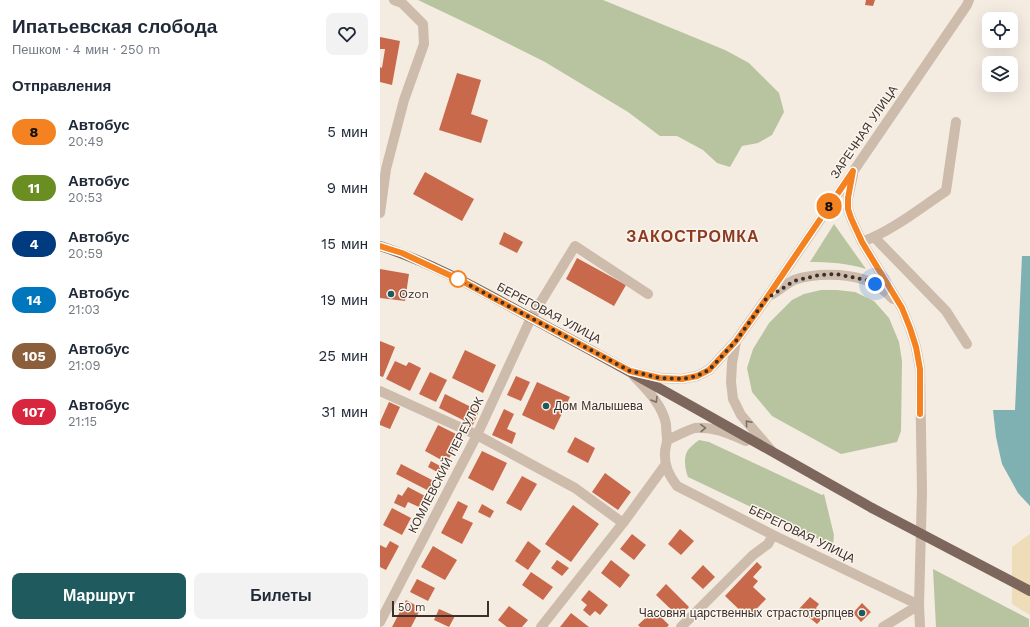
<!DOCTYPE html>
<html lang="ru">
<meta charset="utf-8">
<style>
body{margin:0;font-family:"Work Sans",sans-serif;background:#f2f2f3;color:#1f2937;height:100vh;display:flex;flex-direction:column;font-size:15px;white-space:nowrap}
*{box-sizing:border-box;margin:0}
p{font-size:13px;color:#747a83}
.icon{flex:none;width:22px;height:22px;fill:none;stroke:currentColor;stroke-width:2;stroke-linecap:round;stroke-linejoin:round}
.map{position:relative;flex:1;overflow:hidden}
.details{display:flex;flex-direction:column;background:#fff;width:380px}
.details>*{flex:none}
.badge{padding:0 8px;border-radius:13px;font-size:14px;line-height:26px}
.fabs{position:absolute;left:602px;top:12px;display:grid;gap:8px}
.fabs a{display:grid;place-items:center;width:36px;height:36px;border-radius:8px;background:#fff;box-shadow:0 4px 16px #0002;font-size:20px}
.scale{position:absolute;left:12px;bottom:10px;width:97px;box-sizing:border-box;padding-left:4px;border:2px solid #3b302b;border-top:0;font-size:11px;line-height:14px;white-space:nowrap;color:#3b302b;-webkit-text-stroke:3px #fbf5ee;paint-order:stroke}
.you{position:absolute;width:20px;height:20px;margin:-10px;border:3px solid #fff;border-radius:50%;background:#1a73e8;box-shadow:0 0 0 6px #1a73e833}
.map>.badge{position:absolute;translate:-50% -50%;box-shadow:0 0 0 2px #fff}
h2{padding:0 12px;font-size:15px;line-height:36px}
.round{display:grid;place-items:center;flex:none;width:42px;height:42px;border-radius:8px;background:#f2f2f3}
.overview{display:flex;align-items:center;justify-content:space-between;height:68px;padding:0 12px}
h1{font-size:19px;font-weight:700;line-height:30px}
.primary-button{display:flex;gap:8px;margin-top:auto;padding:8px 12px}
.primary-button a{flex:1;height:46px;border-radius:8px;background:#1f5a5e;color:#fff;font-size:16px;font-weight:700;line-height:46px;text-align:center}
.primary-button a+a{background:#f2f2f3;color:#1f2937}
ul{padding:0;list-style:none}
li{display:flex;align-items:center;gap:12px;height:56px;padding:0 12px}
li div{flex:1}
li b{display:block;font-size:15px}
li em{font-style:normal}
li .badge{min-width:44px;font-weight:700;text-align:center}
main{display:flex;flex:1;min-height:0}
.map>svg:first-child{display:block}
.green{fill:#b8c4a0}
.sand{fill:#efdcb8}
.water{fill:#7fb0b2}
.building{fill:#c8694b}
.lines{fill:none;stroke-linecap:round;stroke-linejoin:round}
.minor{stroke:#cdbbac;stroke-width:10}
.major{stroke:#7d675c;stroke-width:10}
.major-bridge{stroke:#7d675c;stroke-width:10}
.oneway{stroke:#7d6f65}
.line-casing{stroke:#fff;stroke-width:9}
.line{stroke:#f58220;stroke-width:6}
.walk{stroke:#3b302b;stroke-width:4;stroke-dasharray:0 7.2}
.stop-dot{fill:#fff;stroke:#f58220;stroke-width:2}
.poi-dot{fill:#1f5a5e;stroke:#fbf5ee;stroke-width:1.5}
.labels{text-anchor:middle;stroke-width:3;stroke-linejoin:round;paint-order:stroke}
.street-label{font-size:12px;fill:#3b302b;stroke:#fbf5ee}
.poi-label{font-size:12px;fill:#3b302b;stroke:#fbf5ee;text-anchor:start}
.district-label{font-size:16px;font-weight:bold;letter-spacing:1px;fill:#8c3b22;stroke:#fbf5ee}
</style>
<main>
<section class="details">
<div class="overview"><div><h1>Ипатьевская слобода</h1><p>Пешком · 4 мин · 250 m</p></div><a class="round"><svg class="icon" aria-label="heart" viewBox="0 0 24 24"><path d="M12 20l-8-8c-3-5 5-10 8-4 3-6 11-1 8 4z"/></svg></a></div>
<h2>Отправления</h2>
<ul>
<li><span class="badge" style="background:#f58220;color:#111">8</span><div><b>Автобус</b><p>20:49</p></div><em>5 мин</em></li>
<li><span class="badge" style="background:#6b8e23;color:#fff">11</span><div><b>Автобус</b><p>20:53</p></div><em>9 мин</em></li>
<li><span class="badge" style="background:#003b80;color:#fff">4</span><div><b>Автобус</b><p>20:59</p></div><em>15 мин</em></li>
<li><span class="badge" style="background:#0076bd;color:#fff">14</span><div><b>Автобус</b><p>21:03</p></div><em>19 мин</em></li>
<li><span class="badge" style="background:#8b5e3c;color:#fff">105</span><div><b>Автобус</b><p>21:09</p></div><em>25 мин</em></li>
<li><span class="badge" style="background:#d7263d;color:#fff">107</span><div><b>Автобус</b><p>21:15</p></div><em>31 мин</em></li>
</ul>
<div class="primary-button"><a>Маршрут</a><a>Билеты</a></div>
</section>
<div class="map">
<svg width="650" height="627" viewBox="0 0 650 627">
<rect width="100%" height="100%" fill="#f4ebe1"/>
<!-- green -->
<path class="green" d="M38,0H223L345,50L369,63L399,93L404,112L392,135L378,143L362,146L350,167L337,163L323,150L297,136H280L248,112L165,62L101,30Z
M454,224L486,269C468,263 448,262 430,262Z
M441,290H457L475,292L494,301L509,318L519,342L522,361L521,431L517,442L461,454L392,416L372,392L367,368L373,349L389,323L412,300L424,294Z
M319,440L329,442L442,495L444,494L454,535L453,546L308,477C305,469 303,457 308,450C311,446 315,443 319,440Z
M553,569L649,619V627H556Z"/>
<!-- sand -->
<path class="sand" d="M650,534V615L632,604V547Z"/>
<!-- water -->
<path class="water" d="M642,256H650V506L638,493L622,464L616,437L613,410H635Z"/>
<!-- building -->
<path class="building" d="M486,0H495L493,6L485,5Z
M0,37L20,41L12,85L0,82V67L2,68L5,49H0Z
M77,73L101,80L91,114L108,120L101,143L59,130Z
M45,172L94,199L82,221L33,194Z
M124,232L143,242L137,253L119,244Z
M197,258L246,285L234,306L186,279Z
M0,269L29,274L25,301L0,298Z
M0,341L15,347L3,377L0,376Z
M85,350L116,365L103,393L72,378Z
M15,361L26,366L29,362L41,368L30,391L6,379Z
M50,372L67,380L56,402L39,394Z
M136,376L150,382L141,401L127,395Z
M157,382L190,397L174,430L142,415Z
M65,394L99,411L93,425L59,408Z
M9,402L20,407L10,429L0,425V422Z
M124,409L134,414L127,429L136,433L132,444L112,435Z
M58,425L80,436L67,463L45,451Z
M195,437L215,448L208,463L187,452Z
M102,451L127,463L113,491L88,478Z
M51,461L62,467L59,473L48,467Z
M21,464L54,481L49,491L16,474Z
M225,473L251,492L238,510L212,492Z
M142,476L157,484L141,511L126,503Z
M28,487L45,496L39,507L28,502L25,508L14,503L18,494L22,496Z
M78,501L88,506L82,518L93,523L82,544L61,533Z
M102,504L114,511L110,518L98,512Z
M193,505L219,524L191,562L165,544Z
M12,508L31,518L22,535L3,525Z
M300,529L314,541L301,555L288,544Z
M252,534L266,545L254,560L240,549Z
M10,541L19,546L6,570L0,567V545L6,548Z
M148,541L161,551L148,570L135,561Z
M53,546L77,560L65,580L41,567Z
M177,560L189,568L182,576L171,568Z
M231,560L250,575L240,588L221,573Z
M377,562L382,567L373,577L378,581L373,587L386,599L368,618L345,596Z
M323,565L335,577L323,589L311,578Z
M151,572L173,587L163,600L142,585Z
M37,579L55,588L48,601L30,592Z
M286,584L309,607L299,617L276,595Z
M209,590L228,605L220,615L215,611L210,616L203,610L207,605L201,600Z
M430,597L439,604L436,608L445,616L437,624L419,609Z
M26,600L41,608L31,627H12Z
M482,603L491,612L481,622L473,613Z
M129,606L148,620L142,627H127L118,620Z
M59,609L75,616L69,627L54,620Z
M274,610L289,625L287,627H260L258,625Z
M191,613L209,627H180Z"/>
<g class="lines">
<!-- minor -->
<path class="minor" d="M473,175L468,198V209L471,218L482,242L522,308L530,328L536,347L540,369L542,491L539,605L540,627
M0,213L6,169L24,100L44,44L43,24L22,3L14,0
M495,238L566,311L587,344
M482,242C512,231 539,209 566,191L576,122
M391,295C398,291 406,284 414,280C434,273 465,273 485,280C496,283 505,291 513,299
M356,341L352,363L351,382L353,399L361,415L391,450
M252,372L280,378L302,379L317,376L329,370L356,341L386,299L587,5L589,0
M254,376C267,390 282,404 286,424C286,429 287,435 287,440C287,444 285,448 285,452C284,466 289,475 297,486L393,535L539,605
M0,391L97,435L195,488L243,523
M287,440C295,437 307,430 315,428C333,426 350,434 366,441
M0,622L97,435L151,318L195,246L268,294
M161,627L243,523L286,464
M301,627L373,555L388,544L393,535
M503,627L539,605"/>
<!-- major -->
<path class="major" d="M0,246C62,266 119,301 177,332C283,389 387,449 492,508"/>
<!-- major-bridge -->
<path class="major-bridge" d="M492,508L650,591"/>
</g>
<!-- one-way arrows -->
<defs><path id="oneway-chevron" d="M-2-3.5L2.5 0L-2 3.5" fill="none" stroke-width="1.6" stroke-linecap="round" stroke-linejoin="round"/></defs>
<g class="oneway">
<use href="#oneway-chevron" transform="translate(275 400) rotate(59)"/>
<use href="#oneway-chevron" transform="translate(368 423) rotate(-131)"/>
<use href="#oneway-chevron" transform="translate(323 428) rotate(-2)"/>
</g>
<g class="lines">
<defs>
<path id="line" d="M0,246L22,253L80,280L250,371L280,378L302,379L317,376L329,370L356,341L386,299L473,171L468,198V209L471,218L482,242L522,308L530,328L536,347L540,369V414"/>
</defs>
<!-- line casing -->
<use href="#line" class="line-casing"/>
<!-- line -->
<use href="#line" class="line"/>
<!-- walk -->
<path class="walk" d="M78,279L250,371L280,378L302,379L317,376L329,370L356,341L386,299L414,281L439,275L456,274L486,280L495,284"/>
</g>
<!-- markers -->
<circle class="stop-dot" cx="78" cy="279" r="8"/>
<g class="poi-dot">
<circle cx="11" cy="294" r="4"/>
<circle cx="166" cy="406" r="4"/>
<circle cx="482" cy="613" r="4"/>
</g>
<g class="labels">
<!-- street labels -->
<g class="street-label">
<text transform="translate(484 132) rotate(-56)" y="4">ЗАРЕЧНАЯ УЛИЦА</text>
<text transform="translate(169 313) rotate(28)" y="4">БЕРЕГОВАЯ УЛИЦА</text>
<text transform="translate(66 465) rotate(-63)" y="4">КОМЛЕВСКИЙ ПЕРЕУЛОК</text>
<text transform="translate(422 534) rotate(26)" y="4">БЕРЕГОВАЯ УЛИЦА</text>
</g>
<!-- poi labels -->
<g class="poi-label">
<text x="19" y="298">Ozon</text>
<text x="174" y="410">Дом Малышева</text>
<text x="474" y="617" text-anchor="end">Часовня царственных страстотерпцев</text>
</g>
<!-- district labels -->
<g class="district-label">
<text x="313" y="242">ЗАКОСТРОМКА</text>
</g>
</g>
</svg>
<div class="fabs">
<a><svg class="icon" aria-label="locate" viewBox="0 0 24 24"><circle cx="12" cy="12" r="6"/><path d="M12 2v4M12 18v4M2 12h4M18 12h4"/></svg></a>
<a><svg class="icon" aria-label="layers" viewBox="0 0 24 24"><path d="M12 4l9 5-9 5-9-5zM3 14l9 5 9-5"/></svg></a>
</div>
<div class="scale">50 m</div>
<div class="you" style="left:495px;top:284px"></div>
<b class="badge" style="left:449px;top:206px;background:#f58220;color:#111">8</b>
</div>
</main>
